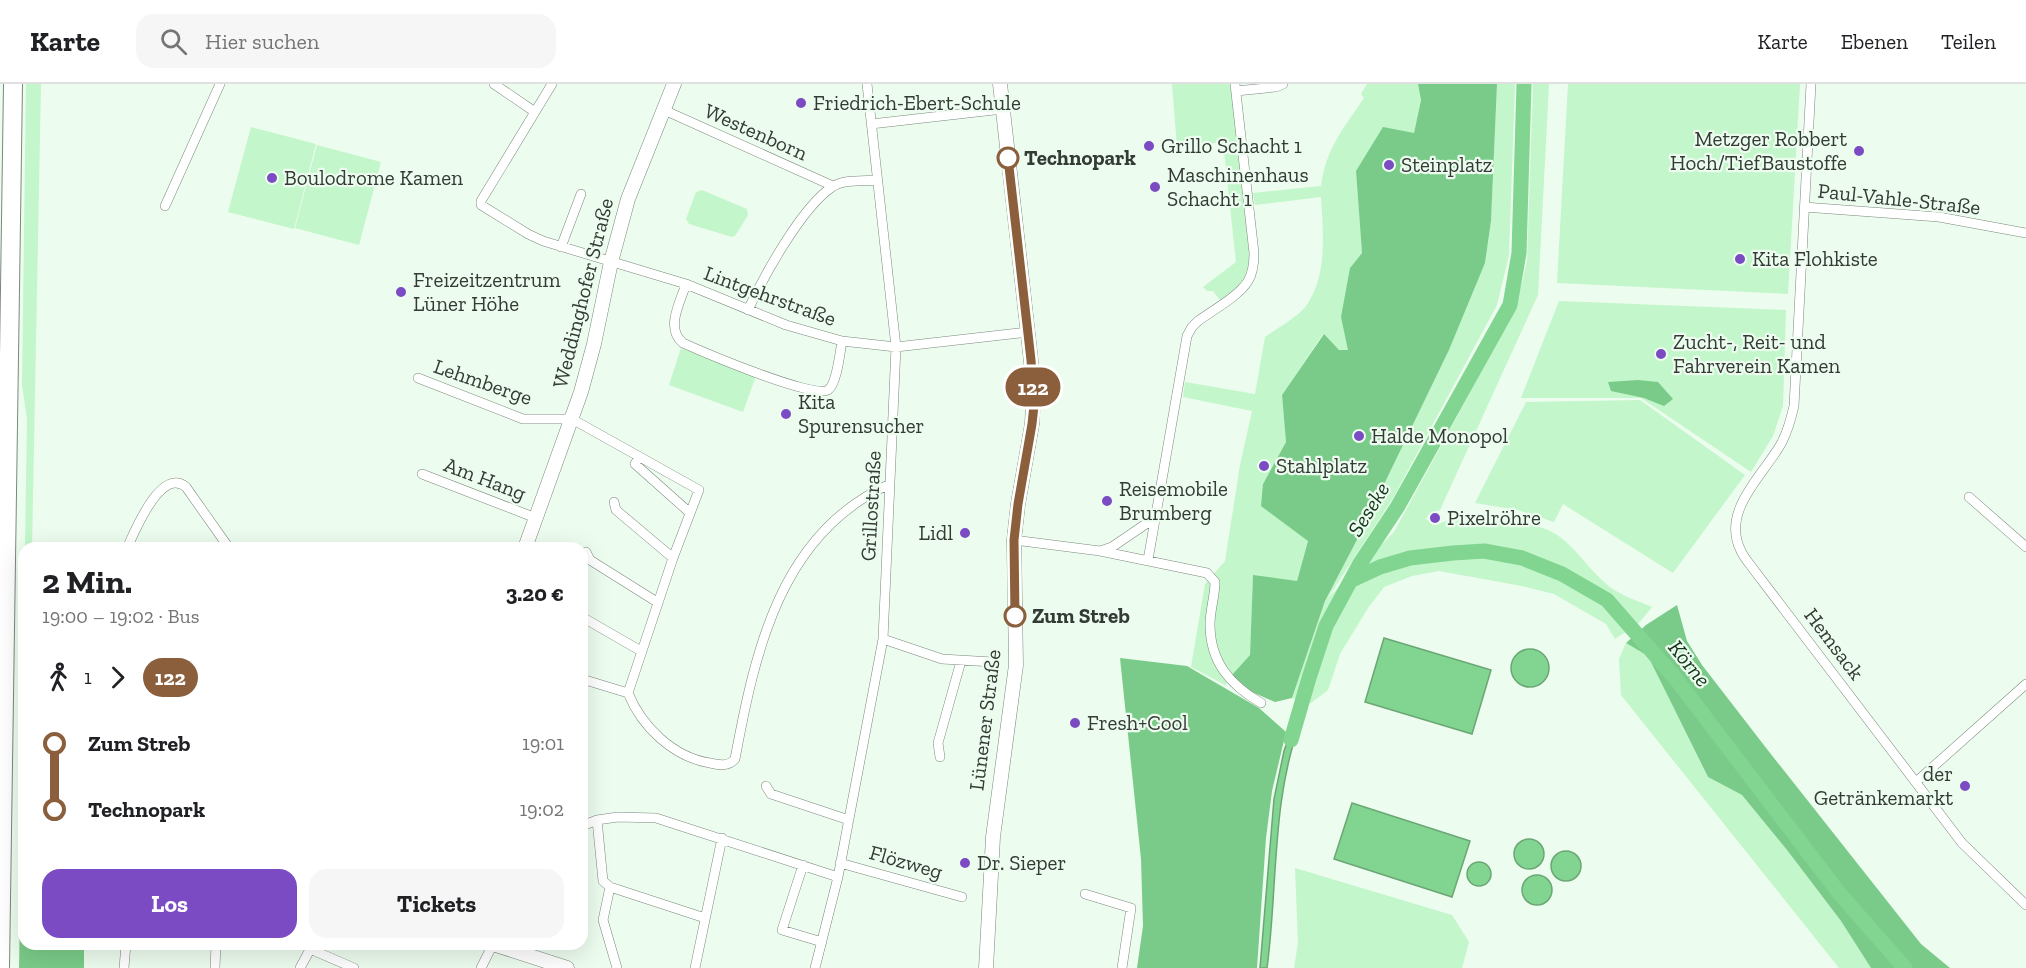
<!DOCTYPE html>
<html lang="de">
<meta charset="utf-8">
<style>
body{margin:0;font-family:"Zilla Slab",serif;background:#f6f6f6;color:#202124;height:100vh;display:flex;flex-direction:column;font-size:22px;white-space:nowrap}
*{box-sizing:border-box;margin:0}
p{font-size:20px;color:#757577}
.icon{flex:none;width:33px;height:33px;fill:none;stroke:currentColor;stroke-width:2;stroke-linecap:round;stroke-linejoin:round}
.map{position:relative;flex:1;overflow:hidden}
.drawer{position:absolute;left:18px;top:458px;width:570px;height:408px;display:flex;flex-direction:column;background:#fff;border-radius:18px;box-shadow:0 6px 24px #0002}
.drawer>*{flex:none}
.badge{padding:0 12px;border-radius:20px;font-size:21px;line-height:39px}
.map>.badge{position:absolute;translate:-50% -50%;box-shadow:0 0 0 3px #fff}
.legs{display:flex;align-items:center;gap:9px;height:66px;padding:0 24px;font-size:20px}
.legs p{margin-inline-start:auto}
.head{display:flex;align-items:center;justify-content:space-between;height:102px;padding:0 24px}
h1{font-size:33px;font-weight:700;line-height:45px}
.button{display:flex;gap:12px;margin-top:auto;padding:12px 24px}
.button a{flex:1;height:69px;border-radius:18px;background:#7b4bc3;color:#fff;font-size:24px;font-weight:700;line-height:69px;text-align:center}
.button a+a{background:#f6f6f6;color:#202124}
ul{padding:0 24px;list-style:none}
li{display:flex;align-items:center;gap:21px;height:66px;font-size:22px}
li i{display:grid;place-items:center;width:9px;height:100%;margin:0 8px;background:currentColor}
li i::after{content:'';width:15px;height:15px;margin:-8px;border:4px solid;border-radius:50%;background:#fff}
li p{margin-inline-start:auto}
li:first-child i{background:linear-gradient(#0000 50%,currentColor 0)}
li:last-child i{background:linear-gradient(currentColor 50%,#0000 0)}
header{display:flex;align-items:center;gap:36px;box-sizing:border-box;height:84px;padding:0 30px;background:#fff;border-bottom:2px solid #e0e0e0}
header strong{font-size:28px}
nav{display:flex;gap:33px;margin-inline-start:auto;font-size:21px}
.search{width:420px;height:54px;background:#f6f6f6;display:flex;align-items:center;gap:15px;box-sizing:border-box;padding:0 21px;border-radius:18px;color:#757577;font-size:22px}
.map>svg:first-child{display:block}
.green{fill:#c3f6ca}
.forest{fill:#7acb89}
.water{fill:#82d491;stroke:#6ba675;stroke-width:1.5}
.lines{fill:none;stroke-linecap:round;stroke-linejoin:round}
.river{stroke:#82d491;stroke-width:15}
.street-casing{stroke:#7b887c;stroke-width:10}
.secondary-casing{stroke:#7b887c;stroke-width:15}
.highway-casing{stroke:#7b887c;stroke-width:20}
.street{stroke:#fff;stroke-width:9}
.secondary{stroke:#fff;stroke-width:14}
.highway{stroke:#fff;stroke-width:18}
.line-1-casing{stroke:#fff;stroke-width:14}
.line-1{stroke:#8b5e3c;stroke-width:9}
.poi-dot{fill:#7b4bc3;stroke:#ecfcee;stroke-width:2}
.stop-1-dot{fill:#fff;stroke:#8b5e3c;stroke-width:3}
.labels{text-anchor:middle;stroke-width:4.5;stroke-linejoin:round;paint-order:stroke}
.poi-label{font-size:21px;fill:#343a35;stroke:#ecfcee;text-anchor:start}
.street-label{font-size:21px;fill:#343a35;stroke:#ecfcee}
.stop-label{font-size:21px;font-weight:bold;fill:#343a35;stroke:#ecfcee;text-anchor:start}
.water-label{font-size:22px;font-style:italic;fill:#123419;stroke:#ecfcee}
</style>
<header>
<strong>Karte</strong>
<div class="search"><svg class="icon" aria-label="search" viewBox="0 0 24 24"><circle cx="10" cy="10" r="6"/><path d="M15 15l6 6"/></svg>Hier suchen</div>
<nav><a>Karte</a><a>Ebenen</a><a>Teilen</a></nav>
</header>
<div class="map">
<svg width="2026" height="884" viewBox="0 0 2026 884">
<rect width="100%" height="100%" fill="#ecfcee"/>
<!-- green -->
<path class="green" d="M26,0H41L32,464L25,463L27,336L22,300Z
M1172,0H1231L1250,171C1247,196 1241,201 1220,216L1213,207H1207L1203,203L1236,178L1223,58L1177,63Z
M1367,0H1418L1421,15L1414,49L1356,87L1362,169L1350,184L1348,266H1339L1323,250L1282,311L1286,358L1263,400L1308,457L1297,497L1253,492L1250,571L1225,601L1191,583L1205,500L1225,477L1240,381L1252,327L1183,313L1185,298L1255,310L1265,253C1276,245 1298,233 1306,222C1328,191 1323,149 1321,113L1255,121L1253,109L1321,102C1326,64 1344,44 1364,14L1361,10Z
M1497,0H1515L1509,171L1497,221L1393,414L1328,514L1394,448L1516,224L1527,177L1533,0H1549L1538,211L1440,426L1430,429L1426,435L1435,441L1464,431L1455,441C1487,434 1539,433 1565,457C1581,471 1593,490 1610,503C1622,512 1638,517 1652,523L1639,539L1615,555L1606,540L1554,510L1522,502L1439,487L1412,492L1384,503L1368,524L1340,570L1328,606L1311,619L1292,614L1325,517L1359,452L1449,266L1485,179L1491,137Z
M1568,0H1800L1788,210L1557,199Z
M251,43L316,60L294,145L228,128Z
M317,61L381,78L359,161L295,144Z
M702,106L747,125L748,131L735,152L732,153L689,140L686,135L696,108Z
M1559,217L1786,226L1783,322L1773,352L1751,388L1641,314H1521Z
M681,264L756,292L743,328L669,301Z
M1640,316L1745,391L1673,489L1563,420L1554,438L1518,426L1475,419L1526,318Z
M1626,559L1648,572L1708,693L1742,711L1787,766L1841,837L1871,884H1839L1621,611L1619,575Z
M1295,784L1452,831L1469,858L1462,884H1294L1298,859Z"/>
<!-- forest -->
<path class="forest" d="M1418,0H1497L1491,137L1485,179L1449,266L1359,452L1325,517L1292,614L1275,618L1252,608L1232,591L1250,571L1253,491L1297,497L1308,457L1261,422L1263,400L1286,358L1282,311L1324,250L1339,266H1348L1341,233L1350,184L1362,169L1356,87L1383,43L1414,49L1421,16Z
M1638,296L1658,298L1673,315L1664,322L1644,314L1611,307L1608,298Z
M1677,521L1687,557L1702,581L1770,669L1921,860L1950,884H1871L1841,837L1787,766L1742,711L1708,693L1648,572L1626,559L1646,541Z
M1120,574L1187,582L1259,624L1286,648L1272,707L1266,754L1257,884H1137L1143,842L1141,775Z
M20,823H24V860H84V884H19Z"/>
<!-- water -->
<path class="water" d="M1384,554L1491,586L1472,650L1365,618Z
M1511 584a19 19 0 1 1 38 0a19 19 0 1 1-38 0Z
M1295,636L1301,637C1271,715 1278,803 1267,884H1260L1274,715L1284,667Z
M1352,719L1470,757L1452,813L1334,775Z
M1514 770a15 15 0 1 1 30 0a15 15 0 1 1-30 0Z
M1551 782a15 15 0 1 1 30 0a15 15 0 1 1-30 0Z
M1467 790a12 12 0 1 1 24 0a12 12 0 1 1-24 0Z
M1522 806a15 15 0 1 1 30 0a15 15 0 1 1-30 0Z"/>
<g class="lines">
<!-- river -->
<path class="river" d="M1352,496L1380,483L1410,474L1453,469L1484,467L1522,474L1562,490L1607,516L1676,595L1839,809L1905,884
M1291,656L1309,594L1326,542L1359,481L1398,422L1510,221L1519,169L1524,0"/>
<defs>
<path id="street" d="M494,0L535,28
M552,0L481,117V121L528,150L543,157L686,200L786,241L842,257L896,263L1028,248
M1811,0L1794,322C1791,335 1788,346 1782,358C1765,390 1720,426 1741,467C1744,474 1750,480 1754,486L1962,759L2026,821
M1236,7L1276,3L1283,0
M664,26L833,102
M871,40L1003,25
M165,122L220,0
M1804,123L1939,133L2026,149
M561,163L581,110
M686,200C680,219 665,244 683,259C703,268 813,315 828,306C837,300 840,268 842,257
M748,226C764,192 801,124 832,103C843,95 864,97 878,96
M418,294L523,335H572L699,406L673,474L628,609
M639,373L635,380L689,428
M422,390L536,434
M1969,413L2026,463
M614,418L616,426L673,474
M1014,456L1100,467L1207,489L1215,498C1215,512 1210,526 1210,540C1210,578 1230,601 1261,619
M127,464C135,447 161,382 186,403L229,464
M1100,467L1112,463L1156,433
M586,468L590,476L657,518
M1148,476L1187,252L1192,243L1198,237C1213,226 1239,212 1248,197C1253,189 1254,179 1254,169L1235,0
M582,533L641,567
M883,555L942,575L993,578
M582,595L628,609C642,643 673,673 710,679C719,681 728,683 735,675C755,568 780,449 890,400
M940,673L938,659L961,577
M1916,698L2026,600
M766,702L771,710L849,736
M597,736L603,797L610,803L603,836L617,884
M582,742L597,736L618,733L656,734L838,793
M840,779L962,813
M803,781L782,846L822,858
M610,803L705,834
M1085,810L1131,824L1122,884
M310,865L354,884
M124,884L126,860
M215,884L216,860
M300,884L313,860
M481,884L493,860
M695,884L722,754
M815,884L838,793L883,555L896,263L867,0"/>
<path id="secondary" d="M525,464L581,308L594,260L611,178L628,115L674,0
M493,860L567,884
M986,884L993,753L1016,581L1014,456L1018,420L1032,340L1033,321L1031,277L1000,0"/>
<path id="highway" d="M0,884L13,0"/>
</defs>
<!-- street casing -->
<use href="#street" class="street-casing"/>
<!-- secondary casing -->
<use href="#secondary" class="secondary-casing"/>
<!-- highway casing -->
<use href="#highway" class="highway-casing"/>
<!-- street -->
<use href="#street" class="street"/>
<!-- secondary -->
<use href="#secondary" class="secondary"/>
<!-- highway -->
<use href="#highway" class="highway"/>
</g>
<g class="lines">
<defs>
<path id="line-1" d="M1008,74L1031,276L1034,321L1032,340L1018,420L1014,456L1015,532"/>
</defs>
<!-- line-1 casing -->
<use href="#line-1" class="line-1-casing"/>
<!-- line-1 -->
<use href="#line-1" class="line-1"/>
</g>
<!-- markers -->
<g class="poi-dot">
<circle cx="801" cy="19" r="6"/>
<circle cx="1149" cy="62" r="6"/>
<circle cx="1859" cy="67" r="6"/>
<circle cx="1389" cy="81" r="6"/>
<circle cx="272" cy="94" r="6"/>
<circle cx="1155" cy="103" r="6"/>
<circle cx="1740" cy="175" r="6"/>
<circle cx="401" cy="208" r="6"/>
<circle cx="1661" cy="270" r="6"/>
<circle cx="786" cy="330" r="6"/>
<circle cx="1359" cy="352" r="6"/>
<circle cx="1264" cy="382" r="6"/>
<circle cx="1107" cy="417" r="6"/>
<circle cx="1435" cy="434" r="6"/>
<circle cx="965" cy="449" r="6"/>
<circle cx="1075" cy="639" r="6"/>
<circle cx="1965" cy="702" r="6"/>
<circle cx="965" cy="779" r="6"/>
</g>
<g class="stop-1-dot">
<circle cx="1008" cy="74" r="10"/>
<circle cx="1015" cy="532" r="10"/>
</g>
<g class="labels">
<!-- poi labels -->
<g class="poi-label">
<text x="813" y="26">Friedrich-Ebert-Schule</text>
<text x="1847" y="62" text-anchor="end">Metzger Robbert<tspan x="1847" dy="24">Hoch/TiefBaustoffe</tspan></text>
<text x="1161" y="69">Grillo Schacht 1</text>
<text x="1401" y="88">Steinplatz</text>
<text x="1167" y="98">Maschinenhaus<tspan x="1167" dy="24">Schacht 1</tspan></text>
<text x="284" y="101">Boulodrome Kamen</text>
<text x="1752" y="182">Kita Flohkiste</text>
<text x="413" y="203">Freizeitzentrum<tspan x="413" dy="24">Lüner Höhe</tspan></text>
<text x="1673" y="265">Zucht-, Reit- und<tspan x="1673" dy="24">Fahrverein Kamen</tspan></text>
<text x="798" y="325">Kita<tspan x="798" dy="24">Spurensucher</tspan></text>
<text x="1371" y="359">Halde Monopol</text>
<text x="1276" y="389">Stahlplatz</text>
<text x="1119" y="412">Reisemobile<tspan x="1119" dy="24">Brumberg</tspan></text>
<text x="1447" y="441">Pixelröhre</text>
<text x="953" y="456" text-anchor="end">Lidl</text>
<text x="1087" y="646">Fresh+Cool</text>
<text x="1953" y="697" text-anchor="end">der<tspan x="1953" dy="24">Getränkemarkt</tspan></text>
<text x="977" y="786">Dr. Sieper</text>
</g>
<!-- street labels -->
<g class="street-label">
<text transform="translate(756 48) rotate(24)" y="7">Westenborn</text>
<text transform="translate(1899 115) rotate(6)" y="7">Paul-Vahle-Straße</text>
<text transform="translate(583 209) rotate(-76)" y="7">Weddinghofer Straße</text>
<text transform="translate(770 212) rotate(20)" y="7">Lintgehrstraße</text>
<text transform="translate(483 298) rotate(19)" y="7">Lehmberge</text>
<text transform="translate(485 395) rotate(21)" y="7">Am Hang</text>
<text transform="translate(871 422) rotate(-87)" y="7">Grillostraße</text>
<text transform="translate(1834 560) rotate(53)" y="7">Hemsack</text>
<text transform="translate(985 636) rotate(-83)" y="7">Lünener Straße</text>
<text transform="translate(906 778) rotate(16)" y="7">Flözweg</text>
</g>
<!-- stop labels -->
<g class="stop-label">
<text x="1024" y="81">Technopark</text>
<text x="1032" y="539">Zum Streb</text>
</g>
<!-- water labels -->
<g class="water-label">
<text transform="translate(1368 425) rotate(-58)" y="8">Seseke</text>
<text transform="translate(1690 579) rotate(51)" y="8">Körne</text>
</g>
</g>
</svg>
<b class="badge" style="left:1033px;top:303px;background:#8b5e3c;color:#fff">122</b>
<section class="drawer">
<div class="head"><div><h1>2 Min.</h1><p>19:00 – 19:02 · Bus</p></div><b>3.20 €</b></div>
<div class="legs"><svg class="icon" aria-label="walk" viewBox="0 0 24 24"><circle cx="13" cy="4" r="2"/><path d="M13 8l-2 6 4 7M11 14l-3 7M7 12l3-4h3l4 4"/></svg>1<svg class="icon" aria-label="forward" viewBox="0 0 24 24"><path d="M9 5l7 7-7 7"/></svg><b class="badge" style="background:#8b5e3c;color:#fff">122</b></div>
<ul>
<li><i style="color:#8b5e3c"></i><b>Zum Streb</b><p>19:01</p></li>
<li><i style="color:#8b5e3c"></i><b>Technopark</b><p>19:02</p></li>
</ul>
<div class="button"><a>Los</a><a>Tickets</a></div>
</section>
</div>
